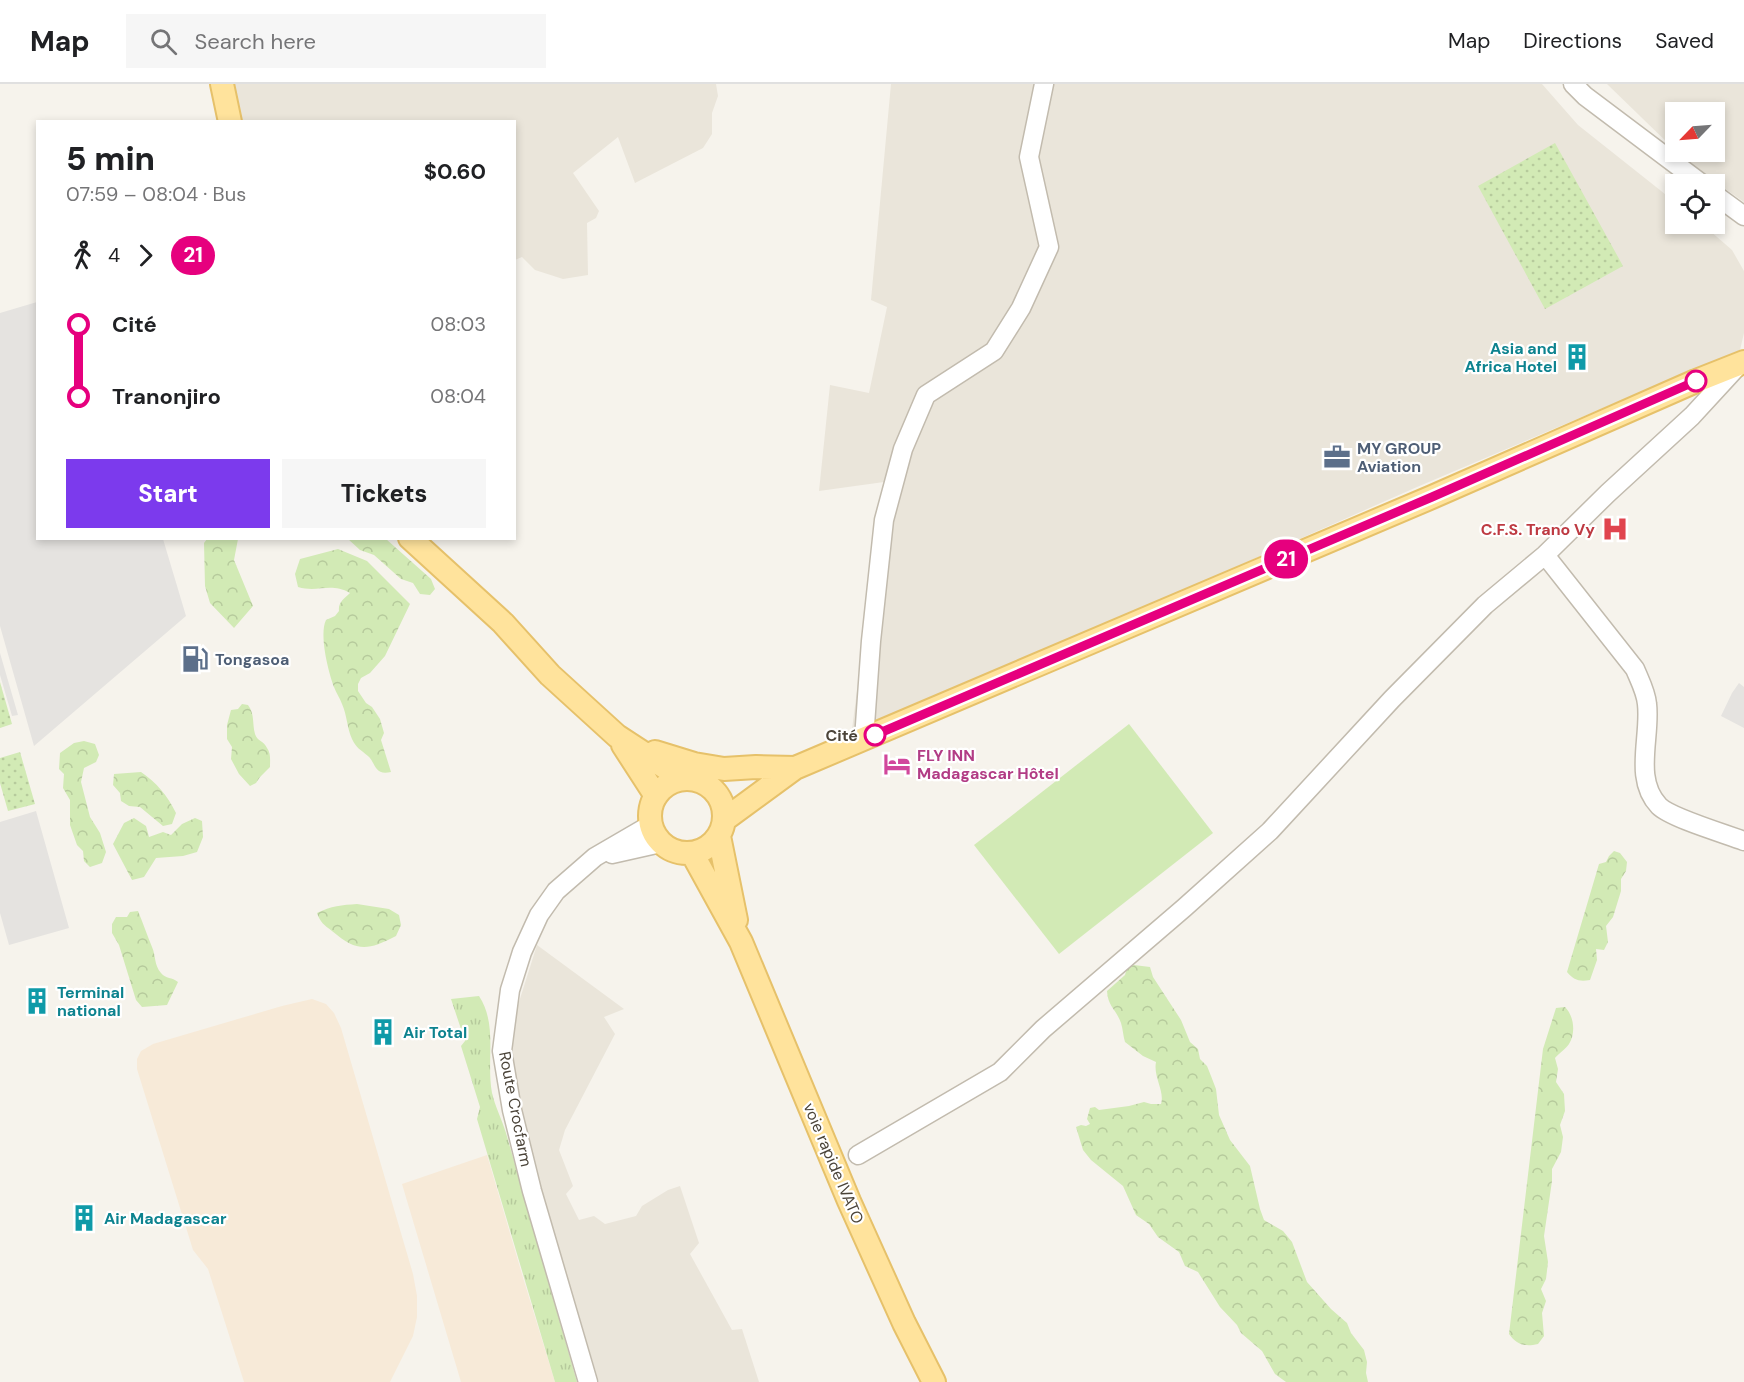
<!DOCTYPE html>
<meta charset="utf-8">
<style>
body{margin:0;font-family:"DM Sans",sans-serif;background:#f6f6f6;color:#202124;height:100vh;display:flex;flex-direction:column;font-size:22px;white-space:nowrap}
*{box-sizing:border-box;margin:0}
p{font-size:20px;color:#757577}
.icon{flex:none;width:33px;height:33px;fill:none;stroke:currentColor;stroke-width:2;stroke-linecap:round;stroke-linejoin:round}
.map{position:relative;flex:1;overflow:hidden}
.side{position:absolute;left:36px;top:36px;width:480px;height:420px;display:flex;flex-direction:column;background:#fff;border-radius:0px;box-shadow:0 3px 9px #0003}
.side>*{flex:none}
.badge{padding:0 12px;border-radius:20px;font-size:21px;line-height:39px}
.needle{width:39px;rotate:245deg}
.buttons{position:absolute;left:1665px;top:18px;display:grid;gap:12px}
.buttons a{display:grid;place-items:center;width:60px;height:60px;border-radius:0px;background:#fff;box-shadow:0 3px 9px #0003;font-size:30px}
.map>.badge{position:absolute;translate:-50% -50%;box-shadow:0 0 0 3px #fff}
.legs{display:flex;align-items:center;gap:9px;height:66px;padding:0 30px;font-size:20px}
.legs p{margin-inline-start:auto}
.headline{display:flex;align-items:center;justify-content:space-between;height:102px;padding:0 30px}
h1{font-size:33px;font-weight:800;line-height:45px}
.primary-button{display:flex;gap:12px;margin-top:auto;padding:12px 30px}
.primary-button a{flex:1;height:69px;border-radius:0px;background:#7c3aed;color:#fff;font-size:24px;font-weight:800;line-height:69px;text-align:center}
.primary-button a+a{background:#f6f6f6;color:#202124}
ul{padding:0 30px;list-style:none}
li{display:flex;align-items:center;gap:21px;height:72px;font-size:22px}
li i{display:grid;place-items:center;width:9px;height:100%;margin:0 8px;background:currentColor}
li i::after{content:'';width:15px;height:15px;margin:-8px;border:4px solid;border-radius:50%;background:#fff}
li p{margin-inline-start:auto}
li:first-child i{background:linear-gradient(#0000 50%,currentColor 0)}
li:last-child i{background:linear-gradient(currentColor 50%,#0000 0)}
header{display:flex;align-items:center;gap:36px;box-sizing:border-box;height:84px;padding:0 30px;background:#fff;border-bottom:2px solid #e0e0e0}
header strong{font-size:28px}
nav{display:flex;gap:33px;margin-inline-start:auto;font-size:21px}
.search{width:420px;height:54px;background:#f6f6f6;display:flex;align-items:center;gap:15px;box-sizing:border-box;padding:0 21px;border-radius:0px;color:#757577;font-size:22px}
.map>svg:first-child{display:block}
.residential{fill:#eae5da}
.commercial{fill:#f7ead8}
.grass{fill:url(#grass-tufts)}
.forest{fill:url(#forest-crowns)}
.garden{fill:url(#garden-dots)}
.pitch{fill:#d2eab5}
.parking{fill:#e5e3e0}
.lines{fill:none;stroke-linecap:round;stroke-linejoin:round}
.minor-casing{stroke:#c2bbae;stroke-width:21}
.major-casing{stroke:#e6c16a;stroke-width:26}
.minor{stroke:#fff;stroke-width:18}
.major{stroke:#ffe39c;stroke-width:22}
.line-1-casing{stroke:#fff;stroke-width:14}
.line-1{stroke:#e6007e;stroke-width:9}
.stop-1-dot{fill:#fff;stroke:#e6007e;stroke-width:3}
.labels{text-anchor:middle;stroke-width:4.5;stroke-linejoin:round;paint-order:stroke}
.culture-label{font-size:16px;font-weight:bold;fill:#0d838f;stroke:#fff;text-anchor:start}
.service-label{font-size:16px;font-weight:bold;fill:#4e5e75;stroke:#fff;text-anchor:start}
.health-label{font-size:16px;font-weight:bold;fill:#be3a42;stroke:#fff;text-anchor:end}
.stop-label{font-size:16px;font-weight:bold;fill:#4b4439;stroke:#fff;text-anchor:end}
.hotel-label{font-size:16px;font-weight:bold;fill:#b23c85;stroke:#fff;text-anchor:start}
.street-label{font-size:16px;fill:#4b4439;stroke:#fff}
</style>
<header>
<strong>Map</strong>
<div class="search"><svg class="icon" aria-label="search" viewBox="0 0 24 24"><circle cx="10" cy="10" r="6"/><path d="M15 15l6 6"/></svg>Search here</div>
<nav><a>Map</a><a>Directions</a><a>Saved</a></nav>
</header>
<div class="map">
<svg width="1744" height="1298" viewBox="0 0 1744 1298">
<defs>
<pattern id="grass-tufts" width="24" height="20" patternUnits="userSpaceOnUse" patternTransform="scale(1.5)"><rect width="24" height="20" fill="#d2eab5"/><path d="M3 7l-1-3M5 7V3M7 7l1-3M15 17l-1-3M17 17v-4M19 17l1-3" fill="none" stroke="#b6ca9c"/></pattern>
<pattern id="forest-crowns" width="20" height="18" patternUnits="userSpaceOnUse" patternTransform="scale(1.5)"><rect width="20" height="18" fill="#d2eab5"/><path d="M2 6a3 3 0 1 1 6 0M12 15a3 3 0 1 1 6 0" fill="none" stroke="#b6ca9c"/></pattern>
<pattern id="garden-dots" width="8" height="8" patternUnits="userSpaceOnUse" patternTransform="scale(1.5)"><rect width="8" height="8" fill="#d2eab5"/><path d="M2 2h.1M6 6h.1" fill="none" stroke="#b6ca9c" stroke-width="1.8" stroke-linecap="round"/></pattern>
</defs>
<rect width="100%" height="100%" fill="#f6f3ec"/>
<!-- residential -->
<path class="residential" d="M233,0H716L718,12L712,29V50L703,64L635,99L618,53L573,89L599,127L596,134L587,139L588,191L563,195L535,186L522,173L515,176L514,38L239,37Z
M891,0H1542L1578,41L1675,118L1676,140H1702L1732,166L1744,187V249L1740,266L1417,403L851,653L884,398L819,407L830,301L869,309L887,223L871,216Z
M1607,0H1744V118L1691,81L1677,68H1714V28H1676L1675,66Z
M537,861L624,925L604,933L615,950L565,1046L559,1066L573,1102L566,1110L579,1136L594,1132L605,1140L636,1132L642,1122L668,1106L680,1102L699,1159L690,1170L732,1246L742,1245L759,1298H599L532,1075L520,1026L511,964L518,921Z"/>
<!-- commercial -->
<path class="commercial" d="M312,915L326,920L334,929L341,944L413,1190L417,1212V1233L413,1252L390,1298H244L208,1185L193,1166L137,985V975L141,967L153,960L282,922Z
M487,1071L524,1197L555,1298H461L402,1100Z"/>
<!-- grass -->
<path class="grass" d="M479,912C498,941 486,976 492,1009C495,1022 502,1036 506,1049L577,1298H555L477,1035L480,1023L461,962L465,957L451,915Z"/>
<!-- forest -->
<path class="forest" d="M207,455H238L234,476L253,522L234,544L210,519L205,502L204,459Z
M348,455H386L431,495L435,505L430,511L420,510L413,499L401,495L374,471L360,466Z
M338,465L367,477L410,520L385,572L370,589L361,594L358,600V607L366,619L372,623L380,635L384,649L381,656L391,688C374,692 376,679 368,672C361,666 356,664 352,655C347,644 347,631 342,620C340,614 336,609 334,603C328,587 319,550 326,536L335,532L339,527C338,518 344,515 350,509C330,498 318,509 298,503L295,490L300,475Z
M242,620L248,621C255,630 252,640 255,650C257,657 264,657 267,664C271,669 270,677 270,683L260,693L256,699L250,702L239,690L231,675L232,663L227,655V641L231,626L238,625Z
M84,657L95,660L99,671L96,678L84,684L81,698L90,733L100,749L106,768L102,779L90,783L84,777L83,767L77,761L70,741V716L63,704L64,690L59,685L60,669L74,659Z
M141,688C157,699 167,711 176,729L172,740L163,742L140,723L129,722L121,717L120,709L113,701L114,690Z
M134,734L146,742L149,753L163,748L171,751L182,740L195,734L202,737L203,753L197,768L183,772L156,774L144,793L132,796L113,760L124,739Z
M1614,767L1620,769L1627,778L1626,787L1621,795V807L1613,833L1606,842L1608,858L1604,866L1596,865L1597,876L1590,896C1579,898 1574,896 1567,888L1599,780L1606,778L1609,772Z
M357,820L389,825L399,831L401,841L396,852C367,867 357,868 332,847C324,841 320,838 317,829C331,822 342,821 357,820Z
M138,827C143,839 147,851 152,863C156,872 154,881 161,889C166,895 172,893 178,898L167,921L142,923L136,916L119,861L112,849V840L116,833H127L130,828Z
M1134,881L1150,883L1153,893L1181,936L1190,958L1198,965L1200,975L1207,982L1211,992L1216,1005L1219,1031L1230,1056L1250,1082L1260,1125L1264,1136L1283,1147L1292,1158L1307,1198L1331,1225L1347,1239L1351,1249L1364,1266L1367,1278L1366,1289L1368,1298H1286L1275,1290L1262,1267L1241,1249L1237,1241L1220,1223L1198,1188L1185,1182L1179,1168L1158,1153L1149,1140L1136,1131L1123,1102L1091,1076L1083,1066L1076,1043L1081,1041L1086,1042L1090,1040L1087,1035L1090,1024L1095,1023L1099,1026L1129,1022L1144,1018L1151,1020H1161C1165,1007 1153,993 1156,978L1143,972L1125,958C1123,952 1123,945 1121,939C1116,925 1108,923 1107,907L1125,891L1127,884Z
M1565,923C1574,932 1576,949 1569,960C1566,965 1559,969 1555,974L1558,985L1556,998L1564,1010L1565,1027L1560,1041L1563,1053L1561,1068L1552,1085V1097L1544,1152L1548,1178L1546,1195L1541,1205L1546,1217L1542,1229L1544,1252L1538,1260C1525,1263 1517,1261 1509,1250L1543,965L1556,924Z"/>
<!-- garden -->
<path class="garden" d="M1555,59L1623,182L1545,225L1478,102Z
M0,598L12,640L0,644Z
M20,668L35,720L8,727L0,699V674Z"/>
<!-- pitch -->
<path class="pitch" d="M1129,640L1213,749L1059,870L974,761Z"/>
<!-- parking -->
<path class="parking" d="M37,218L38,454L163,455L186,532L34,662L0,542V229Z
M0,569L18,631L12,632L0,591Z
M1739,599L1744,603V644L1721,632L1732,609Z
M36,727L69,844L9,861L0,829V738Z"/>
<g class="lines">
<defs>
<path id="minor" d="M1573,0L1585,12L1702,100
M1714,110L1744,132
M1545,471L1635,585C1640,597 1646,608 1647,620C1651,653 1633,695 1659,722C1671,734 1726,750 1744,757
M864,655L871,557L884,436L903,365L926,311L994,267L1021,224L1049,163L1029,73L1044,0
M612,770L661,759
M858,1071L1000,988L1043,945L1184,824L1270,747L1392,615L1485,521L1545,471L1608,409L1692,332L1737,283
M588,1298L532,1107L512,1026L502,967L510,906L522,868L539,831L556,807L595,773L650,741"/>
<path id="major" d="M222,0L230,38
M410,454L503,539L550,591L617,652L683,695
M623,661L656,712
M655,668L694,680L724,685L756,683L795,684
M650 732a37 37 0 1 1 74 0a37 37 0 1 1-74 0Z
M724,736L795,684L1432,413L1696,297L1744,278
M719,752L736,836
M692,769L741,858L849,1117L904,1239L934,1298"/>
</defs>
<!-- minor casing -->
<use href="#minor" class="minor-casing"/>
<!-- major casing -->
<use href="#major" class="major-casing"/>
<!-- minor -->
<use href="#minor" class="minor"/>
<!-- major -->
<use href="#major" class="major"/>
</g>
<g class="lines">
<defs>
<path id="line-1" d="M875,651L1432,413L1696,297"/>
</defs>
<!-- line-1 casing -->
<use href="#line-1" class="line-1-casing"/>
<!-- line-1 -->
<use href="#line-1" class="line-1"/>
</g>
<!-- icons -->
<defs>
<symbol id="building-bare" viewBox="-9 -9 18 18"><path d="M-4-6H4V6H1V3H-1V6H-4ZM-2.5-4.3h1.7v1.8h-1.7ZM.8-4.3h1.7v1.8H.8ZM-2.5-1h1.7V.8h-1.7ZM.8-1h1.7V.8H.8Z" fill="#0f9aa8" stroke="#fff" stroke-width="2.5" paint-order="stroke"/></symbol>
<symbol id="office-bare" viewBox="-9 -9 18 18"><path d="M-6-3h4V-5.5h4V-3h4V5H-6ZM-1-4.5V-3h2v-1.5ZM-6 0V1H6V0Z" fill="#5c6f8a" stroke="#fff" stroke-width="2.5" paint-order="stroke"/></symbol>
<symbol id="hospital-bare" viewBox="-9 -9 18 18"><path d="M-5-5h3v3.5h4V-5h3V5h-3V1.5h-4V5h-3Z" fill="#e0444e" stroke="#fff" stroke-width="2.5" paint-order="stroke"/></symbol>
<symbol id="fuel-bare" viewBox="-9 -9 18 18"><path d="M-5.5-6h7V0h2V4h1.3V-2.5L3-4.5l.8-.8L6-3V5H2.5V1h-1V6h-7ZM-4.2-4.7v3.2H.2V-4.7Z" fill="#5c6f8a" stroke="#fff" stroke-width="2.5" paint-order="stroke"/></symbol>
<symbol id="hotel-bare" viewBox="-9 -9 18 18"><path d="M-6-4.5h1.5V1H6V5H4.5V3h-9V5H-6ZM-4 0a1.8 1.8 0 1 1 3.6 0ZM.5 0V-2.5h3Q6-2.5 6 0Z" fill="#d1479c" stroke="#fff" stroke-width="2.5" paint-order="stroke"/></symbol>
</defs>
<g fill-rule="evenodd">
<use href="#building-bare" x="1558" y="254" width="38" height="38"/>
<use href="#office-bare" x="1318" y="354" width="38" height="38"/>
<use href="#hospital-bare" x="1596" y="426" width="38" height="38"/>
<use href="#fuel-bare" x="176" y="556" width="38" height="38"/>
<use href="#hotel-bare" x="878" y="661" width="38" height="38"/>
<use href="#building-bare" x="18" y="898" width="38" height="38"/>
<use href="#building-bare" x="364" y="929" width="38" height="38"/>
<use href="#building-bare" x="65" y="1115" width="38" height="38"/>
</g>
<!-- markers -->
<g class="stop-1-dot">
<circle cx="1696" cy="297" r="10"/>
<circle cx="875" cy="651" r="10"/>
</g>
<g class="labels">
<!-- culture labels -->
<g class="culture-label">
<text x="1557" y="270" text-anchor="end">Asia and<tspan x="1557" dy="18">Africa Hotel</tspan></text>
<text x="57" y="914">Terminal<tspan x="57" dy="18">national</tspan></text>
<text x="403" y="954">Air Total</text>
<text x="104" y="1140">Air Madagascar</text>
</g>
<!-- service labels -->
<g class="service-label">
<text x="1357" y="370">MY GROUP<tspan x="1357" dy="18">Aviation</tspan></text>
<text x="215" y="581">Tongasoa</text>
</g>
<!-- health labels -->
<g class="health-label">
<text x="1595" y="451">C.F.S. Trano Vy</text>
</g>
<!-- stop labels -->
<g class="stop-label">
<text x="858" y="657">Cité</text>
</g>
<!-- hotel labels -->
<g class="hotel-label">
<text x="917" y="677">FLY INN<tspan x="917" dy="18">Madagascar Hôtel</tspan></text>
</g>
<!-- street labels -->
<g class="street-label">
<text transform="translate(516 1025) rotate(79)" y="6">Route Crocfarm</text>
<text transform="translate(834 1079) rotate(67)" y="6">voie rapide IVATO</text>
</g>
</g>
</svg>
<div class="buttons">
<a><svg class="needle" viewBox="-14 -14 28 28"><path d="M0-13l5 13h-10z" fill="#e53935"/><path d="M0 13l5-13h-10z" fill="#757577"/></svg></a>
<a><svg class="icon" aria-label="locate" viewBox="0 0 24 24"><circle cx="12" cy="12" r="6"/><path d="M12 2v4M12 18v4M2 12h4M18 12h4"/></svg></a>
</div>
<b class="badge" style="left:1286px;top:475px;background:#e6007e;color:#fff">21</b>
<section class="side">
<div class="headline"><div><h1>5 min</h1><p>07:59 – 08:04 · Bus</p></div><b>$0.60</b></div>
<div class="legs"><svg class="icon" aria-label="walk" viewBox="0 0 24 24"><circle cx="13" cy="4" r="2"/><path d="M13 8l-2 6 4 7M11 14l-3 7M7 12l3-4h3l4 4"/></svg>4<svg class="icon" aria-label="forward" viewBox="0 0 24 24"><path d="M9 5l7 7-7 7"/></svg><b class="badge" style="background:#e6007e;color:#fff">21</b></div>
<ul>
<li><i style="color:#e6007e"></i><b>Cité</b><p>08:03</p></li>
<li><i style="color:#e6007e"></i><b>Tranonjiro</b><p>08:04</p></li>
</ul>
<div class="primary-button"><a>Start</a><a>Tickets</a></div>
</section>
</div>
